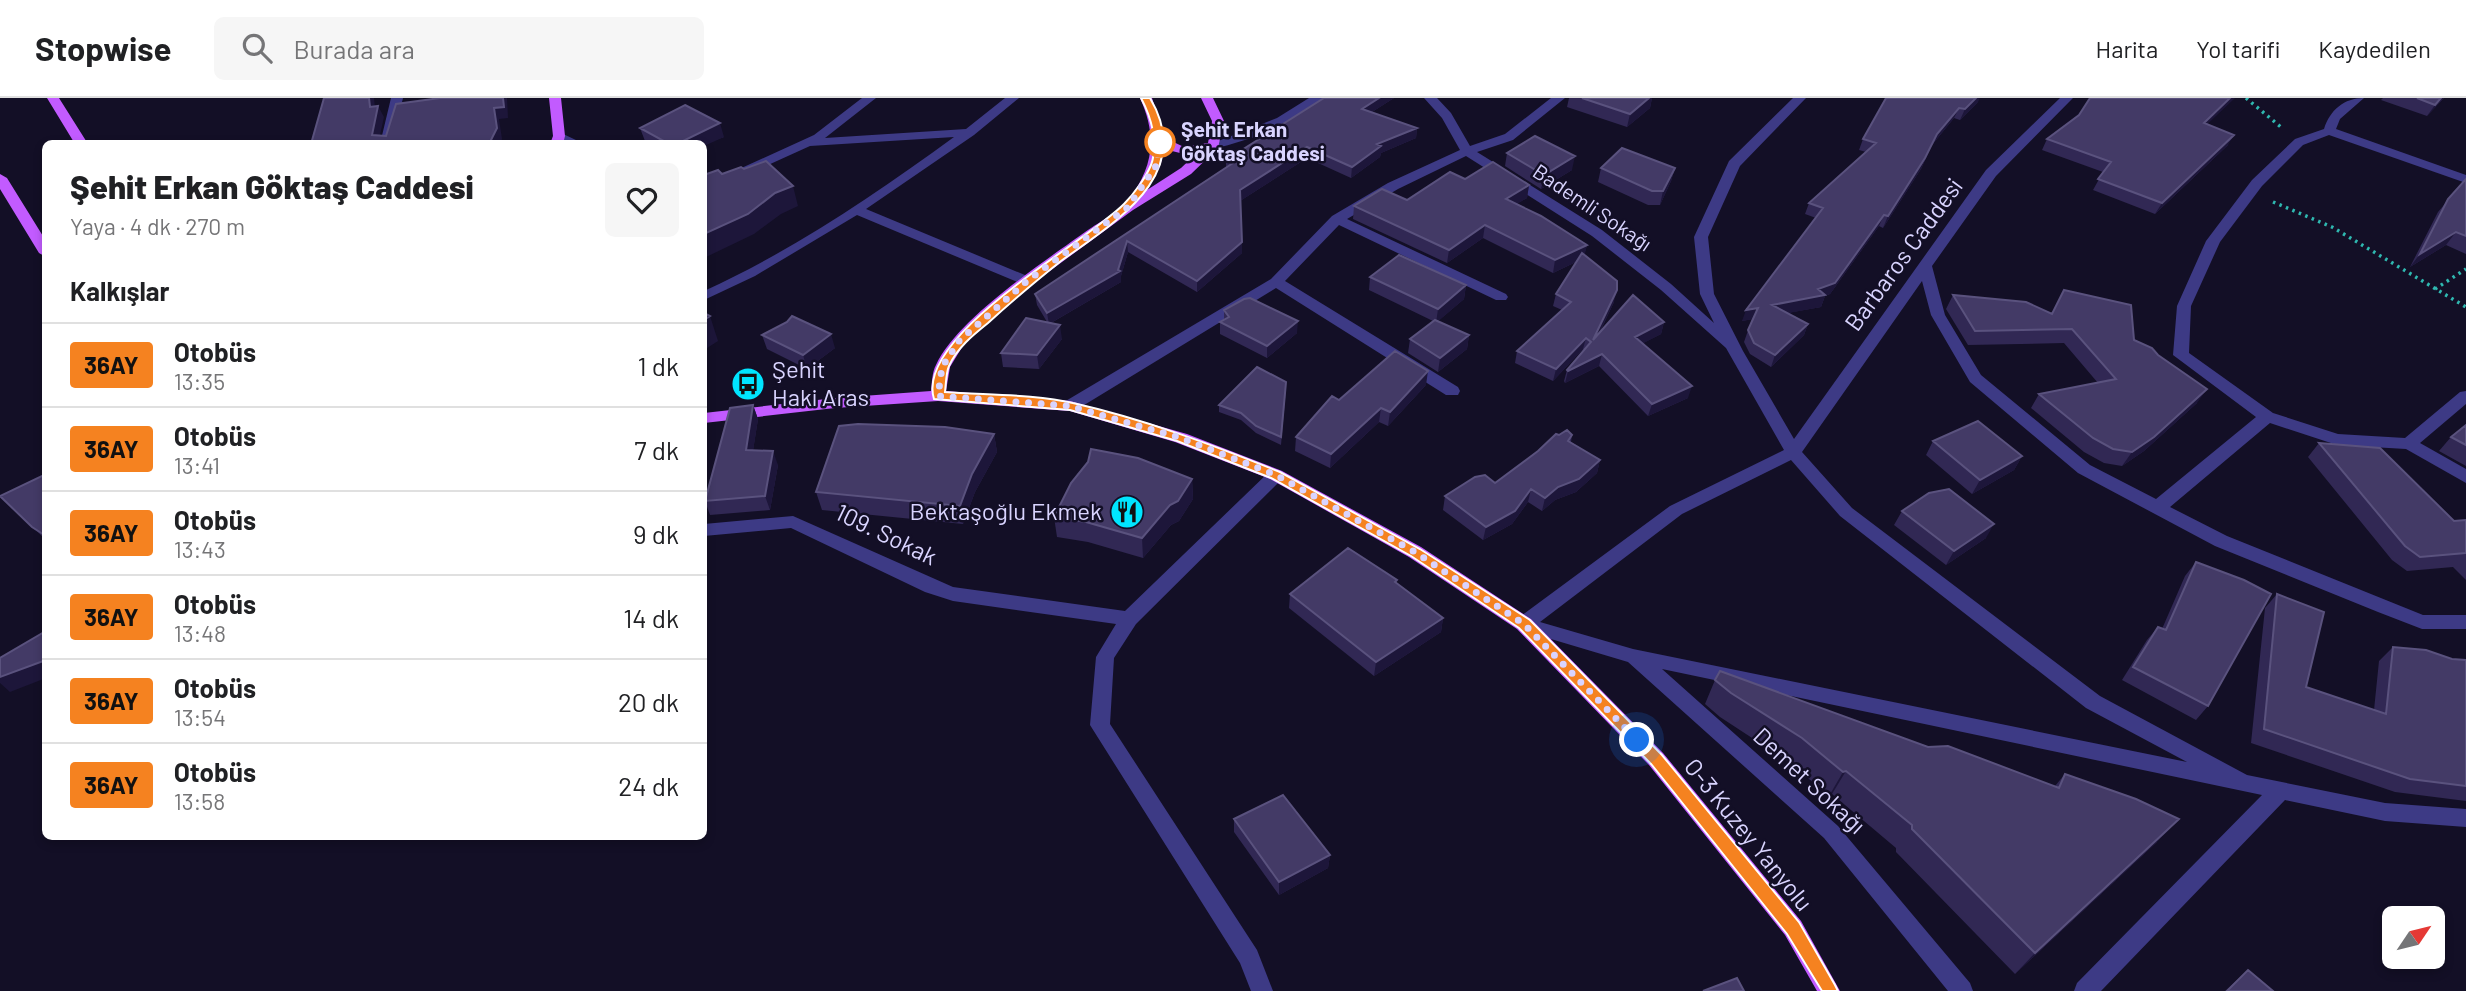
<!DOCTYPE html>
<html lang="tr">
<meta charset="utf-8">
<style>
body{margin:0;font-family:Barlow,sans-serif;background:#f6f6f6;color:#202124;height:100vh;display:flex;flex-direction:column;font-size:26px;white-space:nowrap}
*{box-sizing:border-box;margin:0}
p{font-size:23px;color:#757577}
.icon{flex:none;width:38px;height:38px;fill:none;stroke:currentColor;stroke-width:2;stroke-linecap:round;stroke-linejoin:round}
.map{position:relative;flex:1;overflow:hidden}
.side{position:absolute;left:42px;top:42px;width:665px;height:700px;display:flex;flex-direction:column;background:#fff;border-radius:10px;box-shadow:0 4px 10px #0003}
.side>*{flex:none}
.badge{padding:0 14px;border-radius:5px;font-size:24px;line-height:46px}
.needle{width:46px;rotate:55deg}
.controls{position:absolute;left:2382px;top:808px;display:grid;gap:14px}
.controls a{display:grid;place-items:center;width:63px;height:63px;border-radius:10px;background:#fff;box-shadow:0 4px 10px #0003;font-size:35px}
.you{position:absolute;width:35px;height:35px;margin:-18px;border:5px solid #fff;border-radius:50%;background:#1a73e8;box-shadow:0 0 0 10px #1a73e833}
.map>.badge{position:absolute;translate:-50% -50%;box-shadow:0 0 0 4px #fff}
h2{padding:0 28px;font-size:26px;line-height:63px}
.round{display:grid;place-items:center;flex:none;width:74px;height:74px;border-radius:10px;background:#f6f6f6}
.overview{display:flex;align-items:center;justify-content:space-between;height:119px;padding:0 28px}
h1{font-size:33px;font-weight:800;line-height:52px}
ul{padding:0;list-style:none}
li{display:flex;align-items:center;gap:21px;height:84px;padding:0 28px;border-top:2px solid #e0e0e0}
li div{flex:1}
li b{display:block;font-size:26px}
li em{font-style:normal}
li .badge{min-width:77px;font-weight:700;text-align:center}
header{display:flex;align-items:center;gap:42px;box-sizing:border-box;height:98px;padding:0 35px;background:#fff;border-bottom:2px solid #e0e0e0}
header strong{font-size:33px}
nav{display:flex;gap:38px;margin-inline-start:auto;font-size:24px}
.search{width:490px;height:63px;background:#f6f6f6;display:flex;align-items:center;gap:18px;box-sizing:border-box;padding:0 24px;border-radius:10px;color:#757577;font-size:26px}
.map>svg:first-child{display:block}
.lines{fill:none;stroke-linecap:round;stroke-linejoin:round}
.path{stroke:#2fb8b0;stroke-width:3.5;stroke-dasharray:2.5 4.5;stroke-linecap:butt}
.minor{fill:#3d3a85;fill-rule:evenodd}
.major{fill:#c25bff;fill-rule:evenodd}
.wall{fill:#312854}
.shaded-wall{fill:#1d163a}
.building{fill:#433a66;stroke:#5a527e;stroke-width:2}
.line{fill:#f58220;stroke:#fff;stroke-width:2}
.walk{stroke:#d9d4ff;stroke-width:7;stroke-dasharray:0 12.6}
.stop-dot{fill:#fff;stroke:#f58220;stroke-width:3.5}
.labels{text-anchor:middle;stroke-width:5;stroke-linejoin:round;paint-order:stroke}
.far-stop-label{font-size:21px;font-weight:bold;fill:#d9d4ff;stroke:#130f26;text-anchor:start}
.far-street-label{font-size:21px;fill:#d9d4ff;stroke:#130f26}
.street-label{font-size:24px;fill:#d9d4ff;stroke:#130f26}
.poi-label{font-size:24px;fill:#d9d4ff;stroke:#130f26;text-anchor:start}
</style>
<header>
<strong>Stopwise</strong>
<div class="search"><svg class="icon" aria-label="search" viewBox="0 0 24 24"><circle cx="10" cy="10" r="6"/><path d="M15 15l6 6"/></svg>Burada ara</div>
<nav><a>Harita</a><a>Yol tarifi</a><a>Kaydedilen</a></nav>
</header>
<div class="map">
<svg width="2466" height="893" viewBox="0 0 2466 893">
<rect width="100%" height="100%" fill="#130f26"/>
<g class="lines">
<!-- path -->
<path class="path" d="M2246,0L2282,30
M2273,104L2332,129L2466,209
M2435,191L2466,171"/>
<!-- minor -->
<path class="minor" d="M391,0H403L392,46H380Z
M862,0H876L825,40L966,31L1005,0H1019L974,37L866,111L1032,180V186H1022L857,117L755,178L704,202V193C792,153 876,96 954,39L810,48L704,96V87L814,37Z
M1309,0H1323C1298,28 1250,41 1214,51L1208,47L1277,20Z
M1424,0H1437L1451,15L1470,48L1505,36L1551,0H1565L1513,42L1477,54L1602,132L1671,186L1714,225L1700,196L1694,139L1729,63L1793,0H1806L1740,68L1708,139L1714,196L1743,253L1794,341L1986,72L2060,0H2073L1996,78L1932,168L1945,217L1981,277L2090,367L2156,401L2256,319L2173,257L2177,208L2206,143L2252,82L2295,41L2324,31C2330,12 2344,0 2364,0L2340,21L2336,31L2466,77V85L2329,37L2303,47L2262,88L2220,144L2191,208L2189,255L2273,315L2338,336L2405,340L2460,294L2466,293V306L2420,345L2466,371V385L2406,351L2337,347L2270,325L2170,409L2227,438L2423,517H2466V531H2422L2378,514L2215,448L2078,375L1970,284L1931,217L1922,183L1802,354L1852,410L2100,598L2247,677L2385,705L2466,711V729L2385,723L2285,702L2101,893H2074L2077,885L2262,697L1662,571L1838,728L1970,885L1973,893H1948L1824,740L1628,564L1517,531L1515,526L1517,521L1670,408L1784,352L1726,250L1661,192L1592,138L1466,58L1398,91L1347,121L1506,196L1508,199L1506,202H1496L1339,127L1285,183L1458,289L1460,293L1458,297H1446L1276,190L1076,312H1064L1062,308L1064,304L1271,181L1332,118L1388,85L1460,52L1442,20ZM1791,362L1840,418L2086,610L2187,664L1633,551L1540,524L1682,416Z
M559,34L578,43L580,46H564L555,41V35Z
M1276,371L1282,373L1284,377L1282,381L1136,526L1114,560L1110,626L1257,852L1273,893H1251L1240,865L1090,627L1096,559L1116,526L953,503L925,494L791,430L704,438V426L793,418L953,489L1125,513L1270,373Z"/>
<!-- major -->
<path class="major" d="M47,0H59L88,46H75Z
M549,0H561L565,38L563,46H550L553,38Z
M1140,0H1152L1165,40L1184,49L1208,45L1212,23L1201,0H1213L1224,23L1218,50L1191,76L1133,112L1032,186L964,246L950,269L946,293L1070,303L1187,336L1282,373L1421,449L1531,521L1663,655L1801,823L1840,893H1817L1785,837L1649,667L1517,531L1409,459L1270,381L1175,344L1070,313L938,303L835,310L704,325V315L835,300L931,293C932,285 932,274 936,267C958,220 1045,163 1088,132C1098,125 1120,113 1127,104C1153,70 1158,40 1140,0ZM1164,51L1184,56L1197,55L1181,70L1147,92L1161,65Z
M0,76L7,80L46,143V159L39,155L0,91Z"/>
</g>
<!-- wall -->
<path class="wall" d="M1324,0H1394L1372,14L1417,30L1416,40L1381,55L1380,59L1351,80L1307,60L1240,103L1242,155L1197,194L1128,154L1121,178V184L1051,225L1062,241L1039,271L1003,269L1001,255L1047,224L1037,207L1035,196L1226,69V62Z
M1569,0H1652L1650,10L1627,29L1567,9Z
M2383,0H2444L2427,18L2381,2Z
M1978,4L1960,22L1954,20L1932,47L1921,71L1883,130L1879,128L1830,196L1825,198L1821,209L1787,215L1808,226L1804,237L1771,269L1750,256L1744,244L1752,221L1742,223L1816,120L1805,116L1809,105L1866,54L1859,52L1863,41Z
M2208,26L2228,47L2155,116L2093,92L2103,74L2042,52L2047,41Z
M640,30L724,39L704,46H649L645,43Z
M1507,55L1572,72L1541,91L1505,68Z
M1601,70H1675L1671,83L1660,107H1648L1598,84Z
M1465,81L1529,87L1527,100L1516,106L1587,147L1584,157L1614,204L1599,236L1664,224L1661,236L1643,245L1688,300L1648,318L1599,268L1565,285L1564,283L1567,272L1584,252L1583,251L1553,283L1515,265L1517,253L1562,212L1553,208L1556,196L1576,164L1553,175L1483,140L1447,165L1353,121L1354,108L1407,102Z
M2466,81V156L2446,147L2410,169L2438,114Z
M1370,179L1466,187L1464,201L1438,223L1469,237L1467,251L1438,274L1408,255L1410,241L1433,223L1369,192Z
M1953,197L2051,216L2134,242L2197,305L2144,353L2122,368L2104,365L2084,354L2031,310L2039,296L2098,285L2064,245L1968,247L1946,211Z
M1224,212L1297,235L1267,260L1220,236V224L1224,221Z
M787,224L835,250L807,271L767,251L762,237Z
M1426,287L1388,328L1379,324L1330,370L1295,353L1296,339Z
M1286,291L1281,347L1256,335L1241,322L1219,314V307Z
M753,307L758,321L753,352L778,367L770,412L710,417L705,403Z
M2466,327V368L2439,353L2451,339Z
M994,336L997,354L975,394L963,426L822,412L816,394Z
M1559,337H1572L1571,344L1600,362L1597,375L1576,394L1555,402L1542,413L1528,404L1512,426L1483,442L1443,412L1445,398L1495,385Z
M1933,343L2022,358L2014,372L1972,396L1926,357Z
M2319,345L2454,423L2466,422V482L2453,469L2407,473L2392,462L2308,359Z
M1088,364L1192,381L1193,401L1179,423L1171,427L1143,460L1088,444L1057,439L1054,419Z
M46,376V442L0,398Z
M1902,413L1986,440L1946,467L1894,427Z
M2196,464L2208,608L2196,622L2122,582L2147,542L2158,529L2162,531L2185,478Z
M1397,482L1396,485L1443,520L1441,534L1374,578L1289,510L1290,496Z
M2277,496L2306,589L2374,612L2379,563L2393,549L2452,561L2466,562V703L2395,694L2251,645L2265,510Z
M1715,582L2055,688L2065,676L2157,744L2015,876L1896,754V750L1832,696L1829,698L1789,664L1720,619L1705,606Z
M1234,721L1330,757L1328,770L1279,797L1234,734Z
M2248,872L2273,893H2225Z"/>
<!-- shaded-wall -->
<path class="shaded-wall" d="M369,0H374L376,20L370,9Z
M503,0H507L508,20L499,21L502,41L500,46H489L494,10Z
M1379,0H1394L1361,21L1362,11Z
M1649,0H1652L1650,10L1627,29L1630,16Z
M1976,0H1980L1978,4L1960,22L1965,11Z
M2230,0H2235L2198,35L2204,25Z
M2441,0H2444L2427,18L2435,7Z
M378,8L384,19L378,46L372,37Z
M1959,10L1954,20L1932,47L1921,71L1883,130L1888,118L1937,36Z
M720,25L724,39L704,48V46H677Z
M1417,30L1416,40L1381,55L1380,59L1351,80L1352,69L1377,46Z
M2234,37L2228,47L2155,116L2162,105Z
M1307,49V60L1240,103V92Z
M1575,58L1572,72L1541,91L1544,77Z
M1675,70L1671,83L1660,107L1663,93Z
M1529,87L1527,100L1504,114L1506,101Z
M793,88L798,108L781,116L754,136L704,160V136L775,95Z
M1884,117L1879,128L1830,196L1825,198L1821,209L1768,219L1772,207L1818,191Z
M1485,127L1483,140L1447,165L1449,152Z
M2456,134L2446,147L2410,169L2420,156Z
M1127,143L1128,154L1121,178V184L1049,226L1047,215L1118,172Z
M1242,144V155L1197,194V183Z
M1587,147L1584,160L1553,175L1555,162Z
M1466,187L1464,201L1436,225L1438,211Z
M1617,192L1614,204L1590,254L1593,242Z
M1758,210L1754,221L1742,223L1746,212Z
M710,218L718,243L704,252V222Z
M1298,223L1297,235L1267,260V248Z
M1664,224L1661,236L1632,251L1635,239Z
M1808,226L1804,237L1771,269L1775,257Z
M1060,227L1062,241L1039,271L1037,257Z
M831,236L835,250L807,271L803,257Z
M1469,237L1467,251L1438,274L1440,260Z
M1586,240L1583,251L1553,283L1556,271Z
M1602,256L1599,268L1565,285L1568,273Z
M1428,273L1426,287L1388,328L1390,314Z
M1692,288L1688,300L1648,318L1652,306Z
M2207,291L2197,305L2144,353L2122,368L2132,354Z
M753,307L758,321L751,366L746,352Z
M1381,310L1379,324L1330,370L1331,356Z
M994,336L997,354L975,394L963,426L960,408L972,376Z
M773,353L778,367L770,412L765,398Z
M2022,358L2014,372L1972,396L1980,382Z
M1600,362L1597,375L1576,394L1555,402L1542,413L1545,400L1558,389Z
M1192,381L1193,401L1179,423L1171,427L1143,460L1142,440Z
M1531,391L1528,404L1512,426L1483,442L1486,429Z
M1994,426L1986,440L1946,467L1954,453Z
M1443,520L1441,534L1374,578L1376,564Z
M46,562V580L10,594L0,585V579Z
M1846,673L1832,696L1829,698L1843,674Z
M2179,721L2157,744L2015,876L2035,855Z
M1330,757L1328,770L1279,797V784Z"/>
<!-- building -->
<path class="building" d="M324,0H369L370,9L378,8L372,37L386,38L396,6L440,0H503L504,9L494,10L497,30L489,46H311Z
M1324,0H1379L1362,11L1417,30L1377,46L1381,48L1352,69L1307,49L1240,92L1242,144L1197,183L1127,143L1118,172L1120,173L1047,215L1035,196L1233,65L1226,62Z
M1582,0H1649L1630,16Z
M1886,0H1976L1965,11L1959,10L1937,36L1925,60L1888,118L1884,117L1835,185L1818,191L1825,197L1772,207L1808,226L1775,257L1754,245L1748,232L1758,210L1746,212L1823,110L1809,105L1876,45L1863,41Z
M2090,0H2230L2204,25L2234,37L2162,105L2098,81L2111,64L2047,41L2079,17Z
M2417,0H2441L2435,7Z
M685,7L720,25L677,46H669L640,30Z
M1535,38L1575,58L1544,77L1507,55Z
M1622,50L1675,70L1663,93H1652L1601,70Z
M766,63L793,88L775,95L748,116L704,136V77L718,72L722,76L741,69L744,71Z
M1493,64L1529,87L1506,101L1541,118L1587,147L1555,162L1485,127L1449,152L1354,108L1382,91L1407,102L1450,74L1465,81Z
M2466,81V138L2456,134L2420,156L2448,101Z
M1582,155L1617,183V192L1593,242L1633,197L1664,224L1635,239L1692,288L1652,306L1602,256L1568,273L1567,272L1591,244L1586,240L1556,271L1517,253L1571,204L1556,196Z
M1399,157L1466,187L1438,211L1370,179Z
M2064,192L2131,207L2134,242L2152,250L2158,257L2207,291L2154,339L2132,354L2113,351L2093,340L2039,296L2116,281L2072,231L1975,233L1953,197L2026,204L2052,216Z
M1250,200L1298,223L1267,248L1220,224L1229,219L1224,212L1244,201Z
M704,215L710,218L704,222Z
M792,218L831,236L803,257L762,237L787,224Z
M1026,220L1060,227L1037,257L1001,255Z
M1435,222L1469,237L1440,260L1410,241Z
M1395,253L1428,273L1390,314L1381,310L1331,356L1296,339L1332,298L1339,302Z
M1257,269L1286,284L1281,339L1256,328L1241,315L1219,307Z
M753,307L746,352L773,353L765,398L705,403L730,310Z
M1978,323L2022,358L1980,382L1933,343Z
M858,326L945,329L994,336L972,376L960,408L816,394L839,328Z
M2466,327V347L2451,339Z
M1567,332L1572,337L1568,343L1600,362L1579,381L1558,389L1545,400L1531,391L1515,413L1486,429L1445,398L1475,379L1485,377L1495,385L1538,353L1556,336L1559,337Z
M2319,345L2380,350L2454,423L2466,422V455L2420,459L2405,448Z
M1091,351L1138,360L1192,381L1178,403L1170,407L1142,440L1086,424L1054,419L1071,385L1088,364Z
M46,376V438L32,429L0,398Z
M1949,391L1994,426L1954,453L1902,413L1929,395Z
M1348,450L1397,482L1395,484L1443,520L1376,564L1290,496Z
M2196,464L2244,482L2271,496L2208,608L2133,569L2158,529L2166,532Z
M2277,496L2324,514L2306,589L2386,616L2393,549L2426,552L2452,561L2466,562V688L2410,681L2264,631Z
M46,533V562L0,579V560Z
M1720,573L1928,649L1948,648L2059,690L2065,676L2136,701L2179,721L2035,855L1912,731V727L1846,673L1843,674L1802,640L1731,595L1715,582Z
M1283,697L1330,757L1279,784L1234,721Z
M2248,872L2273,893H2227Z
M1737,880L1744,893H1703Z"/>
<!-- line -->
<path class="line" d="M1141,0H1150C1196,77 1116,123 1061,163C1036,183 1012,203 988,225C973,237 957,250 949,268C946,275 946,286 945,294C983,297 1037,296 1073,305C1144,321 1213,347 1280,374L1420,451L1530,522L1662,657L1799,824L1835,887L1838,893H1822L1787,836L1651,666L1519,530L1411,458L1271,380L1248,371L1177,343L1070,312L934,301C914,237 1086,145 1124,106C1134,96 1146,79 1151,67C1159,45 1151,19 1141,0Z"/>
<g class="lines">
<!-- walk -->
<path class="walk" d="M1160,44L1156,68L1128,109L1027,183L959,243L942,269L938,298L1070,308L1181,340L1276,377L1415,454L1524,526L1637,642"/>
</g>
<!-- icons -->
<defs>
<symbol id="bus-disc" viewBox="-11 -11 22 22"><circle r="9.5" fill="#00e5ff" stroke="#130f26"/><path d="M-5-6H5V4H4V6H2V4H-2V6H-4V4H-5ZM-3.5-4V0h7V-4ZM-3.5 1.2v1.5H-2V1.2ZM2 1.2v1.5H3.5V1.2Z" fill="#111"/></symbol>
<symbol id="restaurant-disc" viewBox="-11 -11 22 22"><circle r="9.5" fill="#00e5ff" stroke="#130f26"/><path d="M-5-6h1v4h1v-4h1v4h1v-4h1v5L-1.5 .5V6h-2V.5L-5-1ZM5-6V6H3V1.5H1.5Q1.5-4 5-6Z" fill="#111"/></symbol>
</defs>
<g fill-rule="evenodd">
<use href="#bus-disc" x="729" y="267" width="38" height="38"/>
<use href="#restaurant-disc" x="1108" y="395" width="38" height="38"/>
</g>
<!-- markers -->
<circle class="stop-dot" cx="1160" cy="44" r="14"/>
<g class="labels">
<!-- far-stop labels -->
<g class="far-stop-label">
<text x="1181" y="39">Şehit Erkan<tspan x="1181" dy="24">Göktaş Caddesi</tspan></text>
</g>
<!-- far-street labels -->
<g class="far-street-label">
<text transform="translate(1592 110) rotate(34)" y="7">Bademli Sokağı</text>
</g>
<!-- street labels -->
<g class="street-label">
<text transform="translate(1904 157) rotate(-54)" y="8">Barbaros Caddesi</text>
<text transform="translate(886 437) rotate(26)" y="8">109. Sokak</text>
<text transform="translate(1809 683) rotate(43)" y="8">Demet Sokağı</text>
<text transform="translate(1748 737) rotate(51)" y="8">O-3 Kuzey Yanyolu</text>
</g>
<!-- poi labels -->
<g class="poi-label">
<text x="772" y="280">Şehit<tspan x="772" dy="28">Haki Aras</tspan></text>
<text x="1102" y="422" text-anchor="end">Bektaşoğlu Ekmek</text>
</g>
</g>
</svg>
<div class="controls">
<a><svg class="needle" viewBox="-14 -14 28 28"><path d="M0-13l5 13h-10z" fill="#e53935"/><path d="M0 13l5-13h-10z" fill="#757577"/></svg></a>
</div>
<div class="you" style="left:1637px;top:642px"></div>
<section class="side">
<div class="overview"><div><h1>Şehit Erkan Göktaş Caddesi</h1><p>Yaya · 4 dk · 270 m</p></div><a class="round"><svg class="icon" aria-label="heart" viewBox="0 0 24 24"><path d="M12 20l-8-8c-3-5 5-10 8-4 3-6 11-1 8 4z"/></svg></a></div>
<h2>Kalkışlar</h2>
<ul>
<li><span class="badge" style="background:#f58220;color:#111">36AY</span><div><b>Otobüs</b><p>13:35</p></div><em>1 dk</em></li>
<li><span class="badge" style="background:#f58220;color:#111">36AY</span><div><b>Otobüs</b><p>13:41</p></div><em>7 dk</em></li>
<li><span class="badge" style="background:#f58220;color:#111">36AY</span><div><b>Otobüs</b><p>13:43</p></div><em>9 dk</em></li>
<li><span class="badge" style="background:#f58220;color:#111">36AY</span><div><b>Otobüs</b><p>13:48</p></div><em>14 dk</em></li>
<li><span class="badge" style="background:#f58220;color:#111">36AY</span><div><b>Otobüs</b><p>13:54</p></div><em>20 dk</em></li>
<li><span class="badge" style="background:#f58220;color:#111">36AY</span><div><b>Otobüs</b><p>13:58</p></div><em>24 dk</em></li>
</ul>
</section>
</div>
